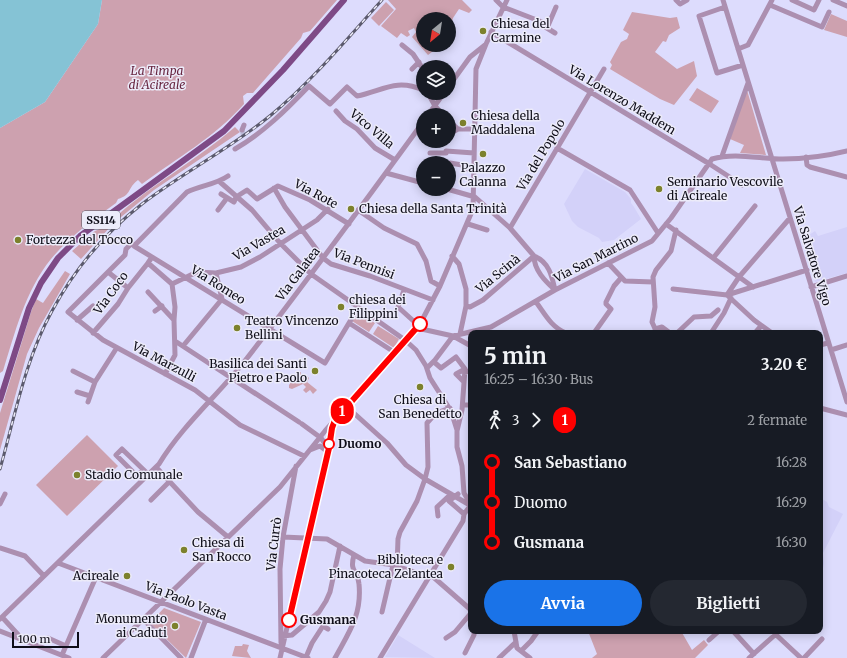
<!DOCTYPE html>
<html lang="it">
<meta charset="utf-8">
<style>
body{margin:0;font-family:Merriweather,serif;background:#242831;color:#f1f3f6;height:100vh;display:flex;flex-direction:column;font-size:15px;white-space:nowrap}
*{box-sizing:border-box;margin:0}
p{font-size:13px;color:#9ea1a6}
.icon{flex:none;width:22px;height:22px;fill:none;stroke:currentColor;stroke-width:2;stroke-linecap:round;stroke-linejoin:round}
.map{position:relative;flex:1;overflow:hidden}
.side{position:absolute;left:468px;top:330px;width:355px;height:304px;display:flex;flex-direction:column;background:#171b24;border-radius:8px;box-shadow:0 2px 10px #0003}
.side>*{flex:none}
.badge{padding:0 8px;border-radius:13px;font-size:14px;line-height:26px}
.needle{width:26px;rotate:210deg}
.controls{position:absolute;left:416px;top:12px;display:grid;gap:8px}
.controls a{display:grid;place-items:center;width:40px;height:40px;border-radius:50%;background:#171b24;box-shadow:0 2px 10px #0003;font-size:20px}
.scale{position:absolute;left:12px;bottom:10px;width:67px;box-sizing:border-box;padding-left:4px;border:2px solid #0e0d18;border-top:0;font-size:11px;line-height:14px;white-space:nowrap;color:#0e0d18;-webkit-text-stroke:3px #ecebf9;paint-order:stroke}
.map>.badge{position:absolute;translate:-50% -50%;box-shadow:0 0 0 2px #fff}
.legs{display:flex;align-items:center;gap:6px;height:44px;padding:0 16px;font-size:13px}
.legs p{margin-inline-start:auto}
.head{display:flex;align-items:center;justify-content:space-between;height:68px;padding:0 16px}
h1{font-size:22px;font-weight:700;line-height:30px}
.action{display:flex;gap:8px;margin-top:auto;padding:8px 16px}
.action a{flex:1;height:46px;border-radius:24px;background:#1a73e8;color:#fff;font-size:16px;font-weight:700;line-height:46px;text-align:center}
.action a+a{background:#242831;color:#f1f3f6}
ul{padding:0 16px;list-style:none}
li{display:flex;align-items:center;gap:14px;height:40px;font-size:15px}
li i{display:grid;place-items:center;width:6px;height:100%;margin:0 5px;background:currentColor}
li i::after{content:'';width:10px;height:10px;margin:-5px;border:3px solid;border-radius:50%;background:#171b24}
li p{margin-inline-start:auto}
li:first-child i{background:linear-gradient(#0000 50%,currentColor 0)}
li:last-child i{background:linear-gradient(currentColor 50%,#0000 0)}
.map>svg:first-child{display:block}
.built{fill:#d3d1f9}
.green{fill:#cda1af}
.water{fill:#85c3d5}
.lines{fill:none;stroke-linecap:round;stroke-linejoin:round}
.minor-tunnel{stroke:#bebddb;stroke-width:5;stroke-dasharray:5 2.5;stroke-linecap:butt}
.minor{stroke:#ac8fb0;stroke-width:5}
.major{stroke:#7e4a86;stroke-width:6}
.rail-casing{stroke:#5b5a6d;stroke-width:3}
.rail{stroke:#ecebf9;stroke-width:1.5;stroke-dasharray:4.5;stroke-linecap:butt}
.line-1-casing{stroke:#fff;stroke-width:9}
.line-1{stroke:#f00;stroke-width:6}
.poi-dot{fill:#7c812c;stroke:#ecebf9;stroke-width:1.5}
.stop-1-dot{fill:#fff;stroke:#f00;stroke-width:2}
.labels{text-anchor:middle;stroke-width:3;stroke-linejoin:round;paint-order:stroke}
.shield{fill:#ecebf9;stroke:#51505c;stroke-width:1}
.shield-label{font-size:11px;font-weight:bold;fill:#0e0d18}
.poi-label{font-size:12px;fill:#0e0d18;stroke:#ecebf9;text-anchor:start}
.park-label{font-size:12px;font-style:italic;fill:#672540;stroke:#ecebf9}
.street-label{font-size:12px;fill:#0e0d18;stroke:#ecebf9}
.stop-label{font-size:12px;font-weight:bold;fill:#0e0d18;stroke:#ecebf9;text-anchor:start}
</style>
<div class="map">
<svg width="847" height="658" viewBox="0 0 847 658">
<rect width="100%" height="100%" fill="#dddcfd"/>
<!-- built -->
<path class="built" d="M585,169L625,192L631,199V203L634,207L641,219L614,240L602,242L599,238L578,227L572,221L564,204Z
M847,227V273L815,282L802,240L815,231L818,236Z
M820,498L827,502L829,507L843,514L823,553L824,563L820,584Z
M398,635L435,658L385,657Z"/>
<!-- green -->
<path class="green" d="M102,0H337L310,31L303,33L301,38L253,93H247L243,96L244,104C215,137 177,158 142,184L138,180C127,188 132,195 118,199L116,203C93,220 69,237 51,259C25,291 15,333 3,371L0,373V128L45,102L98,24Z
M388,0H462L472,10L469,13L459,9L453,18L449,32V19H423V45H441L428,55L412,37L416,32L414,28L408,31L410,35L407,37L401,33L397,38L381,26L396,9Z
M386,2L394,10L379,26L371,18Z
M632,12L670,18L677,17L680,28L669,35L666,42L663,41L655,52L677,69L694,61L697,76L674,105L660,99L610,69L612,65L610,62L621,42L627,39L629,34L623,30Z
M831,14L847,21V37L824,30Z
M697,88L719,101L711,113L689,100Z
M747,90L766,155L740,153L744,145L730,139Z
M235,127L240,132L154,190L115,222L114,218C152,184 197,160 235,127Z
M109,225L111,226L81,259L72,251L95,231Z
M65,271L70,274L39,328L27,354L0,450V413L31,312L36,299L43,303Z
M357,312L375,323L369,332L352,321Z
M378,326L399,339L394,348L373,334Z
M299,372H301V376L306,375L309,378L307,382L317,390L313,394L310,390L306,393L303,390L306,387L303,384L292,389L289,388V385Z
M87,435L118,466L67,516L36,485Z
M164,608L201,622L186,658L150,623Z
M588,631H681L692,650L704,640L708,645L695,658H592L597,654Z
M243,644L249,645L247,651L251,658L232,656L235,646H242Z"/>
<!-- water -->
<path class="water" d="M0,0H102L98,24L45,102L0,128Z"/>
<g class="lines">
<!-- minor-tunnel -->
<path class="minor-tunnel" d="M242,130L244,137"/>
<!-- minor -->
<path class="minor" d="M496,0L503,7L542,22V25L555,33
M676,0L680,4L687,0
M723,0L847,402
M792,0L814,10L819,0
M833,0L847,6
M770,5L822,27L829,12
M725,7L699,16L717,73L743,65
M547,28L556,7
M491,32L708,163L742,185
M402,45L413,54L423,69
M738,49L748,45L772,0
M412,69L419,62
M449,86L470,57L485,45
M428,93L435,106L443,115
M336,111L345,121L357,129L375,148L395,160
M428,115L444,93
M449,121L458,129H474
M242,130L244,125
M449,134L458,129
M557,148L630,190L658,233
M235,149C263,133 286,110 309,86L330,104L347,87L357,96C382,91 396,78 423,90
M430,153H446V151L474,153
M722,156L748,83
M806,157L807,165L810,167L847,177
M450,163L462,165L465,169H474
M386,173L423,183
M220,182L252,210L280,243L311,274L405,340L416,350L426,366L430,378L451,411L457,430
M274,188L285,207L323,258L331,264L370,276L433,300
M447,189L475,197L510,228L534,256C549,262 552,276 555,290
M221,194L234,202L236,197L247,190L257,199L278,186L310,200L349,224
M218,210L227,198
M358,210L384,228L417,244L426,261L431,281L440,286
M468,224L487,230
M666,224L753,287
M510,228L604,69
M129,240L134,246L325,363L349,323
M132,243L126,249L125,255L68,312L103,340L195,390L240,425L304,456
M134,246L187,192C201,185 215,185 228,176
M452,256L459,264L466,289V306L460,334
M534,256C534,270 545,281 555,290
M152,257L148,263L172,284L175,307L174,320L175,355L165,374
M714,257L755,206
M608,263L625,281L653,282
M108,272L128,288
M172,284L197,272L216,273L241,267L260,257L317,220L328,209
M811,287L847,276
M673,289L727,295L807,270
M404,290L398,307L419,326
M148,292L174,320
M727,295L739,277L790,218
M727,295L754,320L772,333
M536,302C545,314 551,327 566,333
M466,306L470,307L483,300L534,256
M358,308L349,323L394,352
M155,311L162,306
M77,320L93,306
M417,328L453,336L471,346
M655,329L662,327L670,333
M93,333L118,304L128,288L148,263
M594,333L611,309L606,304V302L614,286L621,278
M657,333L652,322L655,307L653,277L656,270L671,251L676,230
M677,333L694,317L711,316L718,310
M711,333L724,313L731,298
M755,333L761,326
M175,341L299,422
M820,345L828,343
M183,346L222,299L216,273
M831,350L847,345
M427,368L435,360L453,336L491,327L555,290L652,241L671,218L712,159C735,152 760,159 783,159C804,159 827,156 847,151
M73,371L95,382
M464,372L471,371
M464,382L456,374L465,369
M77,392L90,396
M88,402L95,382L116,349
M463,405H471
M346,406L387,443L406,465L425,479L468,504
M820,408L847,415
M302,424L321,438L328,448
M310,450L320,446L328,452
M156,467L198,512L228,537
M143,470L137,476L116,455L122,449L149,475
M458,494L449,501L464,514
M151,500L170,481
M0,504L5,494
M438,516L437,507L451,494
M283,537L327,539L365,561L394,565L423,575H431L471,610
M0,548L25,556L44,576
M58,563L308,658
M397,567L398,539L400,532L417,501L425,479L428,467L427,423L436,413L450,408
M382,612L393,565
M2,617L23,640
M0,619L159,464C182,426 216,397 244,362C305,284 364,203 423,122
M143,619L181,658
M0,631L69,658
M514,631L517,648L530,658
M733,631L754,654
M772,631L801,658
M283,636L292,635L319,612L326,601L330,592L340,546
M48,638L66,646
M446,638L455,632L471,613
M709,640L719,631
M281,643L280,569L283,537L296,466
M521,651L531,641L538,631
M465,653L474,635V631
M62,655L96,577
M306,657L312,643L323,626L328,629
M103,658L280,487L325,431L420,324L440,286L473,209L476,69L486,44L507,0
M191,658L206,619
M280,658L334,423
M335,658C349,632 362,615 359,584C358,570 349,573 354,555
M380,658L463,521L464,514L471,505L464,493L462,466L457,447V431L462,410L465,369L456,357L441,368L434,362
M499,658L516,642
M749,658L776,634
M804,658L822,639"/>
<!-- major -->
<path class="major" d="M0,400L29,308L41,283L58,258L80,236L224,131L283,70L344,0"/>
<defs>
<path id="rail" d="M0,469C15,416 25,360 52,311C74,270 105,233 142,204C184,172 231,148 271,115C312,81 347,39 382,0"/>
</defs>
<!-- rail casing -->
<use href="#rail" class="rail-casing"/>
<!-- rail -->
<use href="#rail" class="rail"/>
</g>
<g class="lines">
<defs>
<path id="line-1" d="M289,620L329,448L332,428L335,420L420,324"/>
</defs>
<!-- line-1 casing -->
<use href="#line-1" class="line-1-casing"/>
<!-- line-1 -->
<use href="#line-1" class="line-1"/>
</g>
<!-- markers -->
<g class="poi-dot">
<circle cx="483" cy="31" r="4"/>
<circle cx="463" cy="123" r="4"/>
<circle cx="483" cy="154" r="4"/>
<circle cx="659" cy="189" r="4"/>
<circle cx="351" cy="209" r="4"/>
<circle cx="18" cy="240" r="4"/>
<circle cx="341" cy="307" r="4"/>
<circle cx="237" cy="328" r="4"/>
<circle cx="315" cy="371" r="4"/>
<circle cx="420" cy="387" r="4"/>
<circle cx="77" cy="475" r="4"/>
<circle cx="184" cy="550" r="4"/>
<circle cx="451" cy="567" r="4"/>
<circle cx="127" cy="576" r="4"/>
<circle cx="175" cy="626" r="4"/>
</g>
<g class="stop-1-dot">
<circle cx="420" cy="324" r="7"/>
<circle cx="329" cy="444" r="5"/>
<circle cx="289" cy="620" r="7"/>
</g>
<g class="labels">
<!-- shield labels -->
<rect class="shield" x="82" y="211" width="38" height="18" rx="3"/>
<g class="shield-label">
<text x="101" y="224">SS114</text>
</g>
<!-- poi labels -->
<g class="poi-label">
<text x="491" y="28">Chiesa del<tspan x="491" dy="14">Carmine</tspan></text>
<text x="471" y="120">Chiesa della<tspan x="471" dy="14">Maddalena</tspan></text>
<text x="483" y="172" text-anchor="middle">Palazzo<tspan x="483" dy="14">Calanna</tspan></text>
<text x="667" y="186">Seminario Vescovile<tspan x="667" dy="14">di Acireale</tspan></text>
<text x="359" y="213">Chiesa della Santa Trinità</text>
<text x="26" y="244">Fortezza del Tocco</text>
<text x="349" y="304">chiesa dei<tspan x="349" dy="14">Filippini</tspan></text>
<text x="245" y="325">Teatro Vincenzo<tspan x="245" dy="14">Bellini</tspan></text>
<text x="307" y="368" text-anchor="end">Basilica dei Santi<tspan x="307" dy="14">Pietro e Paolo</tspan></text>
<text x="420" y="404" text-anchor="middle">Chiesa di<tspan x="420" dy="14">San Benedetto</tspan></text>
<text x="85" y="479">Stadio Comunale</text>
<text x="192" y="547">Chiesa di<tspan x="192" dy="14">San Rocco</tspan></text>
<text x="443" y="564" text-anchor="end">Biblioteca e<tspan x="443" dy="14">Pinacoteca Zelantea</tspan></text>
<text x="119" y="580" text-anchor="end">Acireale</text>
<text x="167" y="623" text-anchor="end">Monumento<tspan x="167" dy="14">ai Caduti</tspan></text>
</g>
<!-- park labels -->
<g class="park-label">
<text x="157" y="75">La Timpa<tspan x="157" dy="14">di Acireale</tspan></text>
</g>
<!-- street labels -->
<g class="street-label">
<text transform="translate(622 100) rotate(31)" y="4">Via Lorenzo Maddem</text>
<text transform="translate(372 129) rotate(40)" y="4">Vico Villa</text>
<text transform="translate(541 155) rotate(-59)" y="4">Via del Popolo</text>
<text transform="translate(316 194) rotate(28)" y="4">Via Rote</text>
<text transform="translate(259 243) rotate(-30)" y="4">Via Vastea</text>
<text transform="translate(812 256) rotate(73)" y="4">Via Salvatore Vigo</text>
<text transform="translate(596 258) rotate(-27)" y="4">Via San Martino</text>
<text transform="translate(364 264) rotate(21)" y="4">Via Pennisi</text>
<text transform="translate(298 274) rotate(-53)" y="4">Via Galatea</text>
<text transform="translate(498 274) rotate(-39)" y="4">Via Scinà</text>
<text transform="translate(218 285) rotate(32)" y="4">Via Romeo</text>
<text transform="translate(111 293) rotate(-54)" y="4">Via Coco</text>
<text transform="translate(164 362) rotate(28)" y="4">Via Marzulli</text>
<text transform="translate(274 544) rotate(-83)" y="4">Via Currò</text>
<text transform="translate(186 601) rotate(21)" y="4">Via Paolo Vasta</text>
</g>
<!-- stop labels -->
<g class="stop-label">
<text x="338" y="448">Duomo</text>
<text x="300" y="624">Gusmana</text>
</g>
</g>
</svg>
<div class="controls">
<a><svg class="needle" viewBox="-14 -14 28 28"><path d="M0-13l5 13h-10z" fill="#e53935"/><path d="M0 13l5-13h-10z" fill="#9ea1a6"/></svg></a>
<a><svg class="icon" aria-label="layers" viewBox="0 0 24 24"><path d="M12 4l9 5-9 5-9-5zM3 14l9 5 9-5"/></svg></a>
<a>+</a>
<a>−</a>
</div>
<div class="scale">100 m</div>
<b class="badge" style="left:342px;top:411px;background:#f00;color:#fff">1</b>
<section class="side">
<div class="head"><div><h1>5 min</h1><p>16:25 – 16:30 · Bus</p></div><b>3.20 €</b></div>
<div class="legs"><svg class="icon" aria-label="walk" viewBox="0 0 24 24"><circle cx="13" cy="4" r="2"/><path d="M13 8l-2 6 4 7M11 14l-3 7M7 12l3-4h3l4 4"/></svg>3<svg class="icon" aria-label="forward" viewBox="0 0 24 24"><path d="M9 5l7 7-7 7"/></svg><b class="badge" style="background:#f00;color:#fff">1</b><p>2 fermate</p></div>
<ul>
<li><i style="color:#f00"></i><b>San Sebastiano</b><p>16:28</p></li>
<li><i style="color:#f00"></i><span>Duomo</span><p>16:29</p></li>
<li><i style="color:#f00"></i><b>Gusmana</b><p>16:30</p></li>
</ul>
<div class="action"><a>Avvia</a><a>Biglietti</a></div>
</section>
</div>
